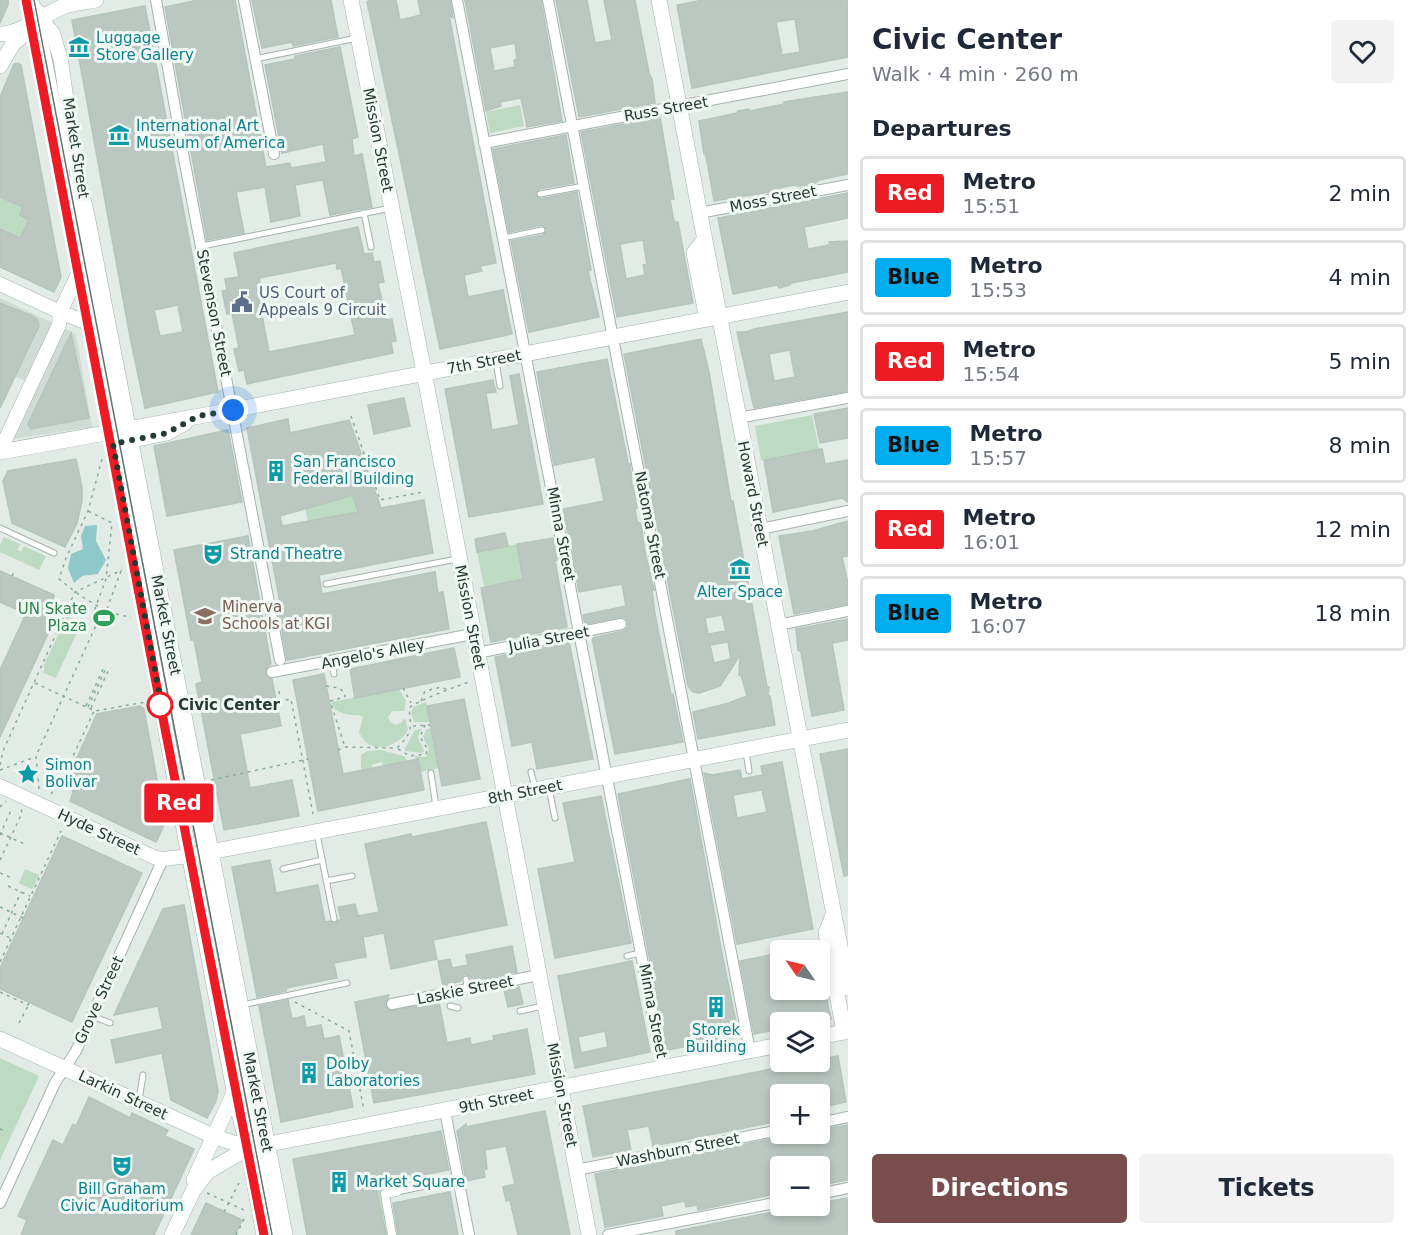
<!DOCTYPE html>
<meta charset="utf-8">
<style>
body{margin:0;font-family:"DejaVu Sans",sans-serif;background:#f2f2f3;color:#1f2937;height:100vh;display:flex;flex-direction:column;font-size:22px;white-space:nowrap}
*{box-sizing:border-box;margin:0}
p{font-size:20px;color:#747a83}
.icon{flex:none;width:33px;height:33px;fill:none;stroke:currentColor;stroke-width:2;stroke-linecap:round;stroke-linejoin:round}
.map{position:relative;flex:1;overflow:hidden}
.sheet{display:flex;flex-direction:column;background:#fff;width:570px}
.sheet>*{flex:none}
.badge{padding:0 12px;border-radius:4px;font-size:21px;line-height:39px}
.needle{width:39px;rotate:304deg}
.controls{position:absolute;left:770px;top:940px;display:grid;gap:12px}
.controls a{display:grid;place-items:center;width:60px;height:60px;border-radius:6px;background:#fff;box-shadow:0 3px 9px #0003;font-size:30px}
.you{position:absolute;width:30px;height:30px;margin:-15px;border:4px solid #fff;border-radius:50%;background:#1a73e8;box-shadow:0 0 0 9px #1a73e833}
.map>.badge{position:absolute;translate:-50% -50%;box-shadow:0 0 0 3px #fff}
h2{padding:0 24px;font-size:22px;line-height:54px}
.round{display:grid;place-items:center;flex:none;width:63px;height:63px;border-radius:6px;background:#f2f2f3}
.headline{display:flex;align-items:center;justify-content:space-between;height:102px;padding:0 24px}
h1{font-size:28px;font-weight:700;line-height:45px}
.action{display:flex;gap:12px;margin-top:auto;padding:12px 24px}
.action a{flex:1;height:69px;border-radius:6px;background:#784d4c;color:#fff;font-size:24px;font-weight:700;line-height:69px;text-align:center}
.action a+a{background:#f2f2f3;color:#1f2937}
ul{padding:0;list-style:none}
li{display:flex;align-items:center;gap:18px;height:75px;margin:0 12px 9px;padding:0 12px;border:3px solid #e0e1e3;border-radius:6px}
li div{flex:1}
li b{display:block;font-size:22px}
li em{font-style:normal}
li .badge{min-width:66px;font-weight:700;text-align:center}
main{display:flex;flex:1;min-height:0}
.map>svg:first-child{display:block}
.built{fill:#d0dbd5}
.green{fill:#bddac2}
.water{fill:#8fc8cb}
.building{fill:#bbc8c2;stroke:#b5c4bc;stroke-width:1.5;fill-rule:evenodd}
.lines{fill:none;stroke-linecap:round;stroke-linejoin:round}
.service-casing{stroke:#a5b2ac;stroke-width:7}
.pedestrian-casing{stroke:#a5b2ac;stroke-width:9}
.minor-casing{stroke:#a5b2ac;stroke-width:12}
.tertiary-casing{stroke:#a5b2ac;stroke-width:15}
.secondary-casing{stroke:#a2b6ad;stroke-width:16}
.path{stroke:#86ab9b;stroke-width:1.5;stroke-dasharray:3 4.5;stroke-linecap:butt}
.service{stroke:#fff;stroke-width:5}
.pedestrian{stroke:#fff;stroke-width:8}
.minor{stroke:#fff;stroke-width:10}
.tertiary{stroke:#fff;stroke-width:14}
.secondary{stroke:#fff;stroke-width:15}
.tram{stroke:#5e766d;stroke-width:1.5}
.line-casing{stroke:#fff;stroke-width:14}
.line{stroke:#ed1c24;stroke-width:9}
.walk{stroke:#243a32;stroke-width:6;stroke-dasharray:0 10.8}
.stop-dot{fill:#fff;stroke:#ed1c24;stroke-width:3}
.labels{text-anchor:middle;stroke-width:6;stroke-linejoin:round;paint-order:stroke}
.culture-label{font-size:15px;fill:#0d838f;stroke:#f2f8f4;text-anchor:start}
.street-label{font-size:15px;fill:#243a32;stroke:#f2f8f4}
.service-label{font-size:15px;fill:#4e5e75;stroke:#f2f8f4;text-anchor:start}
.education-label{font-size:15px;fill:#785e54;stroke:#f2f8f4;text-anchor:start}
.leisure-label{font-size:15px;fill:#27864d;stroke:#f2f8f4;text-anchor:end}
.stop-label{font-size:15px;font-weight:bold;fill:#243a32;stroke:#f2f8f4;text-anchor:start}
</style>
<main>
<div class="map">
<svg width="848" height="1235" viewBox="0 0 848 1235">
<rect width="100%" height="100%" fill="#e2ebe6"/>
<!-- built -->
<path class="built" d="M0,298L76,334L92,427L13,439L37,386L0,370Z"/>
<!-- green -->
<path class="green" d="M520,105L524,126L490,133L486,112Z
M0,197L23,207L20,215L29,220L22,236H15L0,229Z
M812,415L819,449L761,460L755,426Z
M353,495L358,512L308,522L305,509Z
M4,537L20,544L17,550L21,552L24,546L46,556L39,570L0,552V545Z
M517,544L523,579L484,587L477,552Z
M67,616L81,623L56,678L43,673L45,668L43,667Z
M399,689L406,701L404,711H392L388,717L390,722L395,725L401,723L405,718L408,730C401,743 382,752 368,744C364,741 361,736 359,732L363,718L360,715C350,716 342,714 334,709L331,702Z
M426,702L430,722H414L411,713L413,707Z
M431,728L439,768L421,772L418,759H416L415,756L426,757C433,747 425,746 423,736L427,729Z
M422,729C414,741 422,741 424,752L422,753L405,751V748L415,730Z
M381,750L404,756L407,761L383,766L382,762L372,764V768L361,770V755L367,751Z
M25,869L39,875L32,889L19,883Z
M0,1058L39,1076L0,1160Z
M387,1181L398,1235H385L375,1184Z"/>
<!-- water -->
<path class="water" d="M97,525L96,541L106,560L98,574L82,576L74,583L68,568L71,554L83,549L81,536L85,526Z"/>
<!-- building -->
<path class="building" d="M0,0H8V5L0,23Z
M198,0H235L266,167L290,163L291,168L326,162L323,144L282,153L265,65L295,59V56L340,47L358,137L352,139L354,156L362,154L372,207L330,215L323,180L295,185L300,216L271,222L265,187L236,192L244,233L207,240L165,7Z
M252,0H331L338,37L293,46L292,42L262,48Z
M369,0H396L400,20L421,15L418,0H450L453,18L449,15L496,263L480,266L482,271L464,275L468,297L503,290L512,334L440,349L371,20L367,2Z
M465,0H541L562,121L527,127L521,98L500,102L501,106L486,111ZM515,43L517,59L514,60L515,67L494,71L490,48Z
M556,0H587L595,43L612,40L604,0H635L649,73L652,79L655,103L579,117Z
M703,0H848V57L692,88L677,5ZM795,19L800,52L782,55L776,22Z
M145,6L218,392L145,408L130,337L72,20ZM178,305L183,332L160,336L154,310Z
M18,63L21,65L61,277L54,292L0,267V229L20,238L29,220L20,215L23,207L0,197V97L14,64Z
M848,92V174L819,180L814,184L798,186L794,185L783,187L782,190L714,201L706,155L704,154L699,121L737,113L738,111L749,109L750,111L784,104V102Z
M660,117L674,199H670L674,222H678L693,303L617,317L581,132ZM643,240L647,264L643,265L645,275L626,279L620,244Z
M566,135L574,183L539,189L535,194L540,199L577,192L591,270L588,271L599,317L529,332L511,241L543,235L547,230L542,225L509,232L493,149Z
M848,193V218L804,227L808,249L830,245L829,242L848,241V272L791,283L790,285L779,288L777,285L733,294L718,218Z
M358,227L364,254L372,253L374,262L380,261L384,282L378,283L386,320L392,319L396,341L391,342L393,353L247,384L244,370L239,371L234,349L239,348L232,313L227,314L222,291L227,290L225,279L239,277L234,253ZM336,263L337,269L341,268L355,335L269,352L256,284L260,283L259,278Z
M0,303L32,316L38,320L39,326L0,408Z
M848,312V391L754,408L737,332H746L754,329ZM790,350L795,377L774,381L769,354Z
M71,333L89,418L31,429L28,424Z
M701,339L709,372L731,502L733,501L767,687H769L768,696H770L775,725L698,739L693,712L729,703L747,696L741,675H739L740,655L720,686L699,693L693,692L688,686L624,354ZM722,615L726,631L708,634L705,618ZM728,642L731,659L714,663L710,645Z
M607,359L628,463L630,464L631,473L632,486H633L637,508L635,509L637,521L641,524L645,552L654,590H652L655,614L671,695L673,694L683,742L615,754L592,638L623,631L628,627V622L624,617H620L585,624L583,615L626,606L622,584L579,592L563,509L604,501L597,466L595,457L554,465L537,372Z
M519,374L543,504L469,517L445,389L493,380L496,392L486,393L492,430L519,425L510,376Z
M404,398L410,426L374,434L368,405Z
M848,408V438L820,443L814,414Z
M288,419L290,433L349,420L381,508L424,500L433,553L319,575L322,594L435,572L438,593L443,592L449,629L287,660L277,603L280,602L247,428ZM353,495L358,512L282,526L280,516Z
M228,430L242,502L167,516L154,446Z
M822,449L825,464L848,460V502L842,498L773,512L764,460Z
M76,459L82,487V501L77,523L65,547L12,523L3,481L8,471Z
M848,521V556L842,557L848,583V604L794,614L779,536L812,531Z
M505,533L508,546L477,552L475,539Z
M248,536L271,664L267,667L265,673L267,677L272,679L281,726L240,734L250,788L292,780L299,816L224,830L196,684L202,682L194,640H191L174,550Z
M553,538L557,560H555L557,572L567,627L491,642L481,588L523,579L517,544Z
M0,571L54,595L53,602L59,610L0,737V670L24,618L20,611L0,602Z
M848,619V640L832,643L844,710L812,716L801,652L798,650L796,629Z
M569,642L593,759L537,769L532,742L512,746L495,657Z
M454,648L460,677L355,698L350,669Z
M324,674L343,774L418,759L424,790L318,811L293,680Z
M464,699L480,779L442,786L427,706Z
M140,706L144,709L165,823L156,842L70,801L73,792L67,780L97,714Z
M848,749V875L844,876L820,754Z
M782,762L813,929L737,944L704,773L712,775L740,770L742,779L763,775L761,766ZM762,790L767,812L737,818L733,795Z
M690,779L722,954L739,1036L667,1050L618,794Z
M601,796L631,943L555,958L538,869L575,862L563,803Z
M486,822L507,925L433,940L437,959L391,969L384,933L363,937L366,957L334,963L337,978L286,988V991L257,997L232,867L270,860L276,893L318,885L325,922L330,921L334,924L341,919L338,907L355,904L358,916L379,912L365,844L411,834L412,837Z
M62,836L142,873L72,1022L0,989V968Z
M184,905L218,1091L216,1101L207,1118L171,1100L162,1053L116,1063L111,1040L163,1029L158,1006L114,1015L163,909Z
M512,946L517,972L471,981L470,976L465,974L462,976L461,981L443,986L438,961L450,959L452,968L468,965L466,955Z
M780,953V990H825L831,1019L810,1023H780V1029L754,1034L740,961Z
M632,961L650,1052L575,1068L558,976ZM605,1031L608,1047L581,1053L578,1037Z
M519,987L523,1004L508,1007L504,990Z
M389,995L385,1005L390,1011L439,1002L447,1043L470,1038L471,1045L494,1040L493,1036L527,1029L535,1074L374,1103L355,1002Z
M288,1000L292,1019L304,1016L306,1028L321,1025L324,1039L339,1036L353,1107L281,1122L259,1006Z
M838,1056L846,1102L819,1108V1095H780L779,1121L653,1146L649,1126L627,1130L631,1150L593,1157L583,1106L807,1062H819V1060Z
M89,1097L130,1118L132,1113L168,1130L165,1136L194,1149L154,1235H21L27,1220L18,1216L53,1140L63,1145L73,1124L76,1126Z
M545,1111L570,1235H518L510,1200L506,1201L503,1187L515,1184L506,1146L485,1150L487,1169L484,1170L485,1177L466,1181L457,1131L466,1124V1127Z
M848,1125V1180L819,1185V1167H780V1193L698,1210L697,1205L686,1207L685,1201L661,1206L663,1216L605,1227L595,1174L797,1134H819V1130Z
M441,1131L449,1170L375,1184L386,1235H307L293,1159Z
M450,1192L458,1235H398L393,1203Z
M848,1198V1235H676V1231L804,1206H819V1203Z
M206,1203L242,1220L235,1235H191Z"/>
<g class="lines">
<defs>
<path id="service" d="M44,32L70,167
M255,59L357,38
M72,179L120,429
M540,194L584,186
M364,213L371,247
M503,238L542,230
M202,246L391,208
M496,361L500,386
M123,444L275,1235
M0,528L54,553
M326,584L457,559
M332,662L334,674
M746,752L749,771
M531,772L535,788
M431,773L436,807
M549,788L555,818
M317,834L334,919
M283,869L322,860
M326,881L352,876
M627,956L640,953
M466,979L467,989
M242,1005L347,983
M450,1006L458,1008
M520,1011L543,1006
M92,1016L110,1023
M139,1100L143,1075
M397,1192L458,1179"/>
<path id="pedestrian" d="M392,1235L385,1194L397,1192"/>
<path id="minor" d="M156,0L183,153L280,660
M244,0L274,154
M457,0L663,1068
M548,0L750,1051
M484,143L848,74
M699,213L848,185
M738,418L848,398
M760,529L848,511
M778,625L848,611
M477,653L621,624
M272,672L473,634
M392,1004L539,975
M445,1111L469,1235
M819,1123L848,1117
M576,1170L780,1130
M819,1194L848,1188
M0,1203L55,1083L76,1051L163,859
M608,1235L780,1202"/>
<path id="tertiary" d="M30,0L41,19L53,33L61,61L77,173L87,213L129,429
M40,13C42,24 36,34 38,45L111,432
M0,284L60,312L90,324
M131,440L207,831
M0,451L59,325L60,312L80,270
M0,786L156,858L163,859L189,856L234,1093"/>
<path id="secondary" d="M351,0L423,367L589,1235
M659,0L848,988
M0,34C21,34 43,15 62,7C72,3 85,2 96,0
M0,66L13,44L30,29
M704,240L694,253L707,319
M111,432L189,856L848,730
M113,444L167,433L185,423
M0,452L233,410L848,292
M207,831L285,1235
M834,913L826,933L844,1032
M819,1037L848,1031
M0,1039L213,1136L248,1148
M234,1093L248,1148L264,1235
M194,1180L234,1093
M172,1235L193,1191L207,1172L248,1148L780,1045"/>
</defs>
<!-- service casing -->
<use href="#service" class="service-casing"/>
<!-- pedestrian casing -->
<use href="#pedestrian" class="pedestrian-casing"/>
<!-- minor casing -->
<use href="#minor" class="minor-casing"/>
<!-- tertiary casing -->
<use href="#tertiary" class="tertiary-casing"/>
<!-- secondary casing -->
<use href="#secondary" class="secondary-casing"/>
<!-- path -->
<path class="path" d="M351,416L380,500L423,492
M102,459L88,511L66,558L59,579C80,596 104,614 131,617
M12,576L15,570
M107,609L121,571
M99,621L111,624L115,615
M35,683L95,711L146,702
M326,686L339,688L345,693V697L330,701L345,747
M403,688L411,703
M279,691L281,701L291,699L313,814
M421,701L425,691L441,687L448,690
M86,706L104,667
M88,707L106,668
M91,708L109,669
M413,726L430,725
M398,749L410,756L426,754L428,750L420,737L425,725
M338,750L345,747L397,748C413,732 411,729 409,708C412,703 462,684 469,682
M0,765L3,751L75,592L122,570
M0,770L35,757
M211,780L308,759
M39,789L36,756L98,621L93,614L106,579L112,523L88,511
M51,794L62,780L94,711
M0,807L6,801
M0,833L27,845
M0,835L12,808
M0,860L22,813L21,809
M0,873L12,878
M8,886L30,896
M0,907L23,918
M0,933L10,938
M2,934L21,892
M0,962L61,831
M0,992L28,1005L29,1002
M295,1002L349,1031L364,1111
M19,1023L28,1006
M0,1129L5,1131
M207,1193L244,1210
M224,1212L239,1183
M236,1235L245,1217"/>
<!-- service -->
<use href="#service" class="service"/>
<!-- pedestrian -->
<use href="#pedestrian" class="pedestrian"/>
<!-- minor -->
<use href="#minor" class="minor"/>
<!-- tertiary -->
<use href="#tertiary" class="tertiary"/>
<!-- secondary -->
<use href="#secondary" class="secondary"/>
<!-- tram -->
<path class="tram" d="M34,0L272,1235"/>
</g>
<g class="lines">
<defs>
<path id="line" d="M26,0L152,662L264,1235"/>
</defs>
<!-- line casing -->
<use href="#line" class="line-casing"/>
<!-- line -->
<use href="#line" class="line"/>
<!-- walk -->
<path class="walk" d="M160,705L162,708L113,444L167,433L198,416L233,410"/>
</g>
<!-- icons -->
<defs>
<symbol id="museum-bare" viewBox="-9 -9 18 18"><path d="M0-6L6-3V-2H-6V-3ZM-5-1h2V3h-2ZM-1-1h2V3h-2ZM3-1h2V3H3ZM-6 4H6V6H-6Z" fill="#0f9aa8" stroke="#f2f8f4" stroke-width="2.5" paint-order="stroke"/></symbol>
<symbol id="civic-bare" viewBox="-9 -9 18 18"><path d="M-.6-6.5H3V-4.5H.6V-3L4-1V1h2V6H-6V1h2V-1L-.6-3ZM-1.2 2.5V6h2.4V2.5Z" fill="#5c6f8a" stroke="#f2f8f4" stroke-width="2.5" paint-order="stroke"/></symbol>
<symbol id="building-bare" viewBox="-9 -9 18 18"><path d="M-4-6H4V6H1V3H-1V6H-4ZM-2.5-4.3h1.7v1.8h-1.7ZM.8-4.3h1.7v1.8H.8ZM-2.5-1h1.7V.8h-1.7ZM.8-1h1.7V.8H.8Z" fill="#0f9aa8" stroke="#f2f8f4" stroke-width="2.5" paint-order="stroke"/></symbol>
<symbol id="theatre-bare" viewBox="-9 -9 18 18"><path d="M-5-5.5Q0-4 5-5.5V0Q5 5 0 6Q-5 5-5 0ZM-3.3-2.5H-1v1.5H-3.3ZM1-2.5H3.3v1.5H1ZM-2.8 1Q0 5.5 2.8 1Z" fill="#0f9aa8" stroke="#f2f8f4" stroke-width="2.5" paint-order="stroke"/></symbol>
<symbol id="university-bare" viewBox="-9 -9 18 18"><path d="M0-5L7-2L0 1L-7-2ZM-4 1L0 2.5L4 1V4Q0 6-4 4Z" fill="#8d6e63" stroke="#f2f8f4" stroke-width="2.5" paint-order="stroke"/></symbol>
<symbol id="stadium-bare" viewBox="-9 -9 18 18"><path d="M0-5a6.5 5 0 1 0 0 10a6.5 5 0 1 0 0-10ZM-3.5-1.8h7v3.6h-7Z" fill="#2e9e5b" stroke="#f2f8f4" stroke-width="2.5" paint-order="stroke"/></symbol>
<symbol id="sight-bare" viewBox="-9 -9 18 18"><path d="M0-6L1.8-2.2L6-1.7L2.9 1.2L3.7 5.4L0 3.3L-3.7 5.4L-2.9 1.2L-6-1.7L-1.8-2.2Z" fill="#0f9aa8" stroke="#f2f8f4" stroke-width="2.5" paint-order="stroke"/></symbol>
</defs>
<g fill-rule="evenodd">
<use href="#museum-bare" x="64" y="32" width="30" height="30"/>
<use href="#museum-bare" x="104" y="120" width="30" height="30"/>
<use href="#civic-bare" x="227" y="287" width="30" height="30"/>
<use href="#building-bare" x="261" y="456" width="30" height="30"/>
<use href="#theatre-bare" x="198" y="539" width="30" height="30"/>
<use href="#museum-bare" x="725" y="554" width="30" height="30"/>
<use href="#university-bare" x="190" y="601" width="30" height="30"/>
<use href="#stadium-bare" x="89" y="603" width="30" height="30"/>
<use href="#sight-bare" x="13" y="759" width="30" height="30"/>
<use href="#building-bare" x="701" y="992" width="30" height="30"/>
<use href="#building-bare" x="294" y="1058" width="30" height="30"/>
<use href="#theatre-bare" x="107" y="1151" width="30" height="30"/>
<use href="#building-bare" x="324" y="1167" width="30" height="30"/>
</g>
<!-- markers -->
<circle class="stop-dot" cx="160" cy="705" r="12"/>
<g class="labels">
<!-- culture labels -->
<g class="culture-label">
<text x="96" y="43">Luggage<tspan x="96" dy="17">Store Gallery</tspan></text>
<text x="136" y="131">International Art<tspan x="136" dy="17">Museum of America</tspan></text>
<text x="293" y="467">San Francisco<tspan x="293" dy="17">Federal Building</tspan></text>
<text x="230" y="559">Strand Theatre</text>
<text x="740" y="597" text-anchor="middle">Alter Space</text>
<text x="45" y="770">Simon<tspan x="45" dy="17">Bolivar</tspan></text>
<text x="716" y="1035" text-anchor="middle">Storek<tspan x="716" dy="17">Building</tspan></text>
<text x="326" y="1069">Dolby<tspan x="326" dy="17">Laboratories</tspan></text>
<text x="356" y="1187">Market Square</text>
<text x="122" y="1194" text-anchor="middle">Bill Graham<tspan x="122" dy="17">Civic Auditorium</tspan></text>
</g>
<!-- street labels -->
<g class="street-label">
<text transform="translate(666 109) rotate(-10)" y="5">Russ Street</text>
<text transform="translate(378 140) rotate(79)" y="5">Mission Street</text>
<text transform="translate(76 148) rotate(81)" y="5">Market Street</text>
<text transform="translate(773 199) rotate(-11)" y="5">Moss Street</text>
<text transform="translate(214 313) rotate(79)" y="5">Stevenson Street</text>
<text transform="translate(484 362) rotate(-11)" y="5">7th Street</text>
<text transform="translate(753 494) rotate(79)" y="5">Howard Street</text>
<text transform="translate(650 525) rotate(79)" y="5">Natoma Street</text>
<text transform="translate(561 534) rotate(79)" y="5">Minna Street</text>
<text transform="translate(470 617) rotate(79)" y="5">Mission Street</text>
<text transform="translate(166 625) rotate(79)" y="5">Market Street</text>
<text transform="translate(549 639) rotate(-11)" y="5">Julia Street</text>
<text transform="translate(373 654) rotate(-11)" y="5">Angelo's Alley</text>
<text transform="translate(525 792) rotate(-11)" y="5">8th Street</text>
<text transform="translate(99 832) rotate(25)" y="5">Hyde Street</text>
<text transform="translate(465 990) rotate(-11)" y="5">Laskie Street</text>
<text transform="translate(99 1000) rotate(-65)" y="5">Grove Street</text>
<text transform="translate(653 1011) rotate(79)" y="5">Minna Street</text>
<text transform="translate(123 1095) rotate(25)" y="5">Larkin Street</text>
<text transform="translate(562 1095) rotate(79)" y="5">Mission Street</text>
<text transform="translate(496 1101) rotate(-11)" y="5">9th Street</text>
<text transform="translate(258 1102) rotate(79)" y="5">Market Street</text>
<text transform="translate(678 1150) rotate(-11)" y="5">Washburn Street</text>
</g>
<!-- service labels -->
<g class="service-label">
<text x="259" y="298">US Court of<tspan x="259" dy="17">Appeals 9 Circuit</tspan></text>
</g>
<!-- education labels -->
<g class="education-label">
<text x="222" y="612">Minerva<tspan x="222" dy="17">Schools at KGI</tspan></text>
</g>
<!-- leisure labels -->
<g class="leisure-label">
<text x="87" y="614">UN Skate<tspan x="87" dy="17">Plaza</tspan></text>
</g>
<!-- stop labels -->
<g class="stop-label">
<text x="178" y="710">Civic Center</text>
</g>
</g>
</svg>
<div class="controls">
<a><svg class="needle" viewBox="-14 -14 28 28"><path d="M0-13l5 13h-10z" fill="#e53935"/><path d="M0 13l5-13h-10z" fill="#747a83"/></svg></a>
<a><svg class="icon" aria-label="layers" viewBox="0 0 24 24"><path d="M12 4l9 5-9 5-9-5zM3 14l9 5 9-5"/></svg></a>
<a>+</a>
<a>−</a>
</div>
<div class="you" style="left:233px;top:410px"></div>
<b class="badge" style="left:179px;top:803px;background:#ed1c24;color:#fff">Red</b>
</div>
<section class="sheet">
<div class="headline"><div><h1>Civic Center</h1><p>Walk · 4 min · 260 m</p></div><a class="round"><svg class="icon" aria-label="heart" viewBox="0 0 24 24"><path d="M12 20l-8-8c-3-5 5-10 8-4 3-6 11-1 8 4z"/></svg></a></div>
<h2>Departures</h2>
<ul>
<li><span class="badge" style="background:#ed1c24;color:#fff">Red</span><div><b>Metro</b><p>15:51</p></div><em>2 min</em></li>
<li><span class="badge" style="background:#00aeef;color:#111">Blue</span><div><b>Metro</b><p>15:53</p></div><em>4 min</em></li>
<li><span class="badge" style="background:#ed1c24;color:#fff">Red</span><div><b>Metro</b><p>15:54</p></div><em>5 min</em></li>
<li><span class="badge" style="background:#00aeef;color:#111">Blue</span><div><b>Metro</b><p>15:57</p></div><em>8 min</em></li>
<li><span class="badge" style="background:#ed1c24;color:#fff">Red</span><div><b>Metro</b><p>16:01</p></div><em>12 min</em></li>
<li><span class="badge" style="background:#00aeef;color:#111">Blue</span><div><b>Metro</b><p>16:07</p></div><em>18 min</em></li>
</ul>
<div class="action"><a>Directions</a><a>Tickets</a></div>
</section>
</main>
